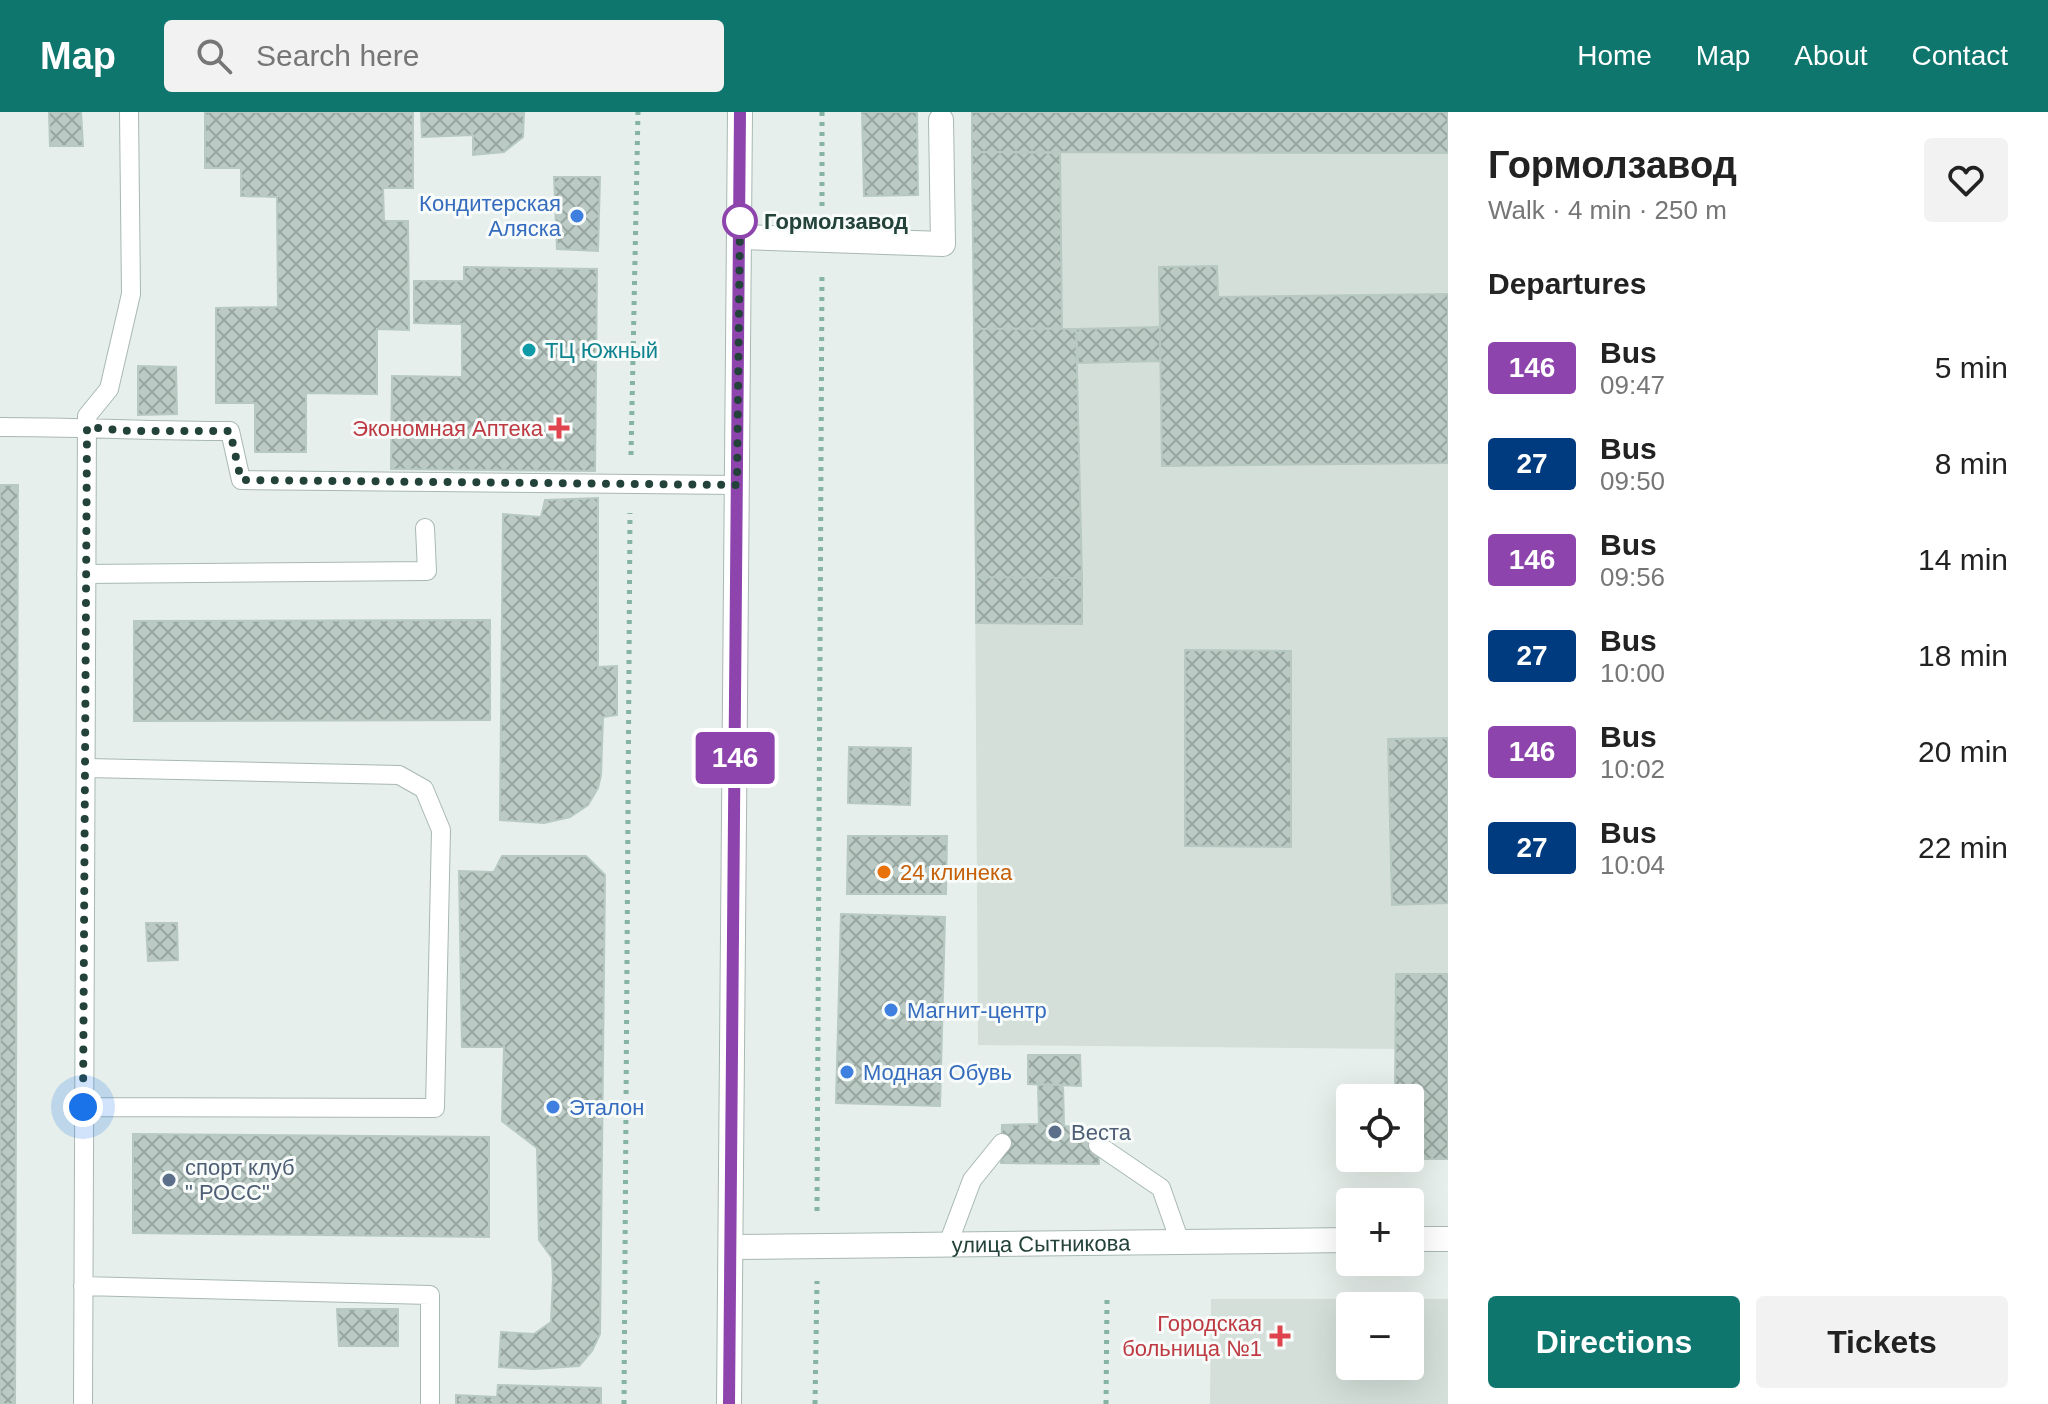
<!DOCTYPE html>
<meta charset="utf-8">
<style>
body{margin:0;font-family:Helvetica,sans-serif;background:#f2f2f2;color:#222;height:100vh;display:flex;flex-direction:column;font-size:30px;white-space:nowrap}
*{box-sizing:border-box;margin:0}
p{font-size:26px;color:#767676}
.icon{flex:none;width:44px;height:44px;fill:none;stroke:currentColor;stroke-width:2;stroke-linecap:round;stroke-linejoin:round}
.map{position:relative;flex:1;overflow:hidden}
.side{display:flex;flex-direction:column;background:#fff;width:600px}
.side>*{flex:none}
.badge{padding:0 16px;border-radius:6px;font-size:28px;line-height:52px}
.tools{position:absolute;left:1336px;top:972px;display:grid;gap:16px}
.tools a{display:grid;place-items:center;width:88px;height:88px;border-radius:8px;background:#fff;box-shadow:0 8px 32px #0002;font-size:40px}
.you{position:absolute;width:40px;height:40px;margin:-20px;border:6px solid #fff;border-radius:50%;background:#1a73e8;box-shadow:0 0 0 12px #1a73e833}
.map>.badge{position:absolute;translate:-50% -50%;box-shadow:0 0 0 4px #fff}
h2{padding:0 40px;font-size:30px;line-height:72px}
.round{display:grid;place-items:center;flex:none;width:84px;height:84px;border-radius:8px;background:#f2f2f2}
.headline{display:flex;align-items:center;justify-content:space-between;height:136px;padding:0 40px}
h1{font-size:38px;font-weight:700;line-height:60px}
.cta{display:flex;gap:16px;margin-top:auto;padding:16px 40px}
.cta a{flex:1;height:92px;border-radius:8px;background:#0f766e;color:#fff;font-size:32px;font-weight:700;line-height:92px;text-align:center}
.cta a+a{background:#f2f2f2;color:#222}
ul{padding:0;list-style:none}
li{display:flex;align-items:center;gap:24px;height:96px;padding:0 40px}
li div{flex:1}
li b{display:block;font-size:30px}
li em{font-style:normal}
li .badge{min-width:88px;font-weight:700;text-align:center}
header{display:flex;align-items:center;gap:48px;box-sizing:border-box;height:112px;padding:0 40px;background:#0f766e;color:#fff}
header strong{font-size:38px}
nav{display:flex;gap:44px;margin-inline-start:auto;font-size:28px}
.search{width:560px;height:72px;background:#f2f2f2;display:flex;align-items:center;gap:20px;box-sizing:border-box;padding:0 28px;border-radius:8px;color:#767676;font-size:30px}
main{display:flex;flex:1;min-height:0}
.map>svg:first-child{display:block}
.built{fill:#d4dfda;fill-rule:evenodd}
.building{fill:url(#building-cross-hatch);stroke:#b7c9c2;stroke-width:2}
.lines{fill:none;stroke-linecap:round;stroke-linejoin:round}
.service-casing{stroke:#a8b8b2;stroke-width:20}
.minor-casing{stroke:#a8b8b2;stroke-width:26}
.tertiary-casing{stroke:#a8b8b2;stroke-width:26}
.path{stroke:#85b3a6;stroke-width:5;stroke-dasharray:4 6;stroke-linecap:butt}
.service{stroke:#fff;stroke-width:18}
.minor{stroke:#fff;stroke-width:24}
.tertiary{stroke:#fff;stroke-width:24}
.line-casing{stroke:#fff;stroke-width:18}
.line{stroke:#8e44ad;stroke-width:12}
.walk{stroke:#23423a;stroke-width:8;stroke-dasharray:0 14.4}
.shop-dot{fill:#3f7fe0;stroke:#f7fbf9;stroke-width:3}
.stop-dot{fill:#fff;stroke:#8e44ad;stroke-width:4}
.culture-dot{fill:#0f9aa8;stroke:#f7fbf9;stroke-width:3}
.health-dot{fill:#e0444e;stroke:#f7fbf9;stroke-width:3}
.food-dot{fill:#e8710a;stroke:#f7fbf9;stroke-width:3}
.service-dot{fill:#5c6f8a;stroke:#f7fbf9;stroke-width:3}
.labels{text-anchor:middle;stroke-width:6;stroke-linejoin:round;paint-order:stroke}
.shop-label{font-size:22px;fill:#366cbe;stroke:#f7fbf9;text-anchor:start}
.stop-label{font-size:22px;font-weight:bold;fill:#23423a;stroke:#f7fbf9;text-anchor:start}
.culture-label{font-size:22px;fill:#0d838f;stroke:#f7fbf9;text-anchor:start}
.health-label{font-size:22px;fill:#be3a42;stroke:#f7fbf9;text-anchor:end}
.food-label{font-size:22px;fill:#c56008;stroke:#f7fbf9;text-anchor:start}
.service-label{font-size:22px;fill:#4e5e75;stroke:#f7fbf9;text-anchor:start}
.street-label{font-size:22px;fill:#23423a;stroke:#f7fbf9}
</style>
<header>
<strong>Map</strong>
<div class="search"><svg class="icon" aria-label="search" viewBox="0 0 24 24"><circle cx="10" cy="10" r="6"/><path d="M15 15l6 6"/></svg>Search here</div>
<nav><a>Home</a><a>Map</a><a>About</a><a>Contact</a></nav>
</header>
<main>
<div class="map">
<svg width="1448" height="1292" viewBox="0 0 1448 1292">
<defs>
<pattern id="building-cross-hatch" width="8" height="8" patternUnits="userSpaceOnUse" patternTransform="scale(2)"><rect width="8" height="8" fill="#bbcac4"/><path d="M0 0l8 8M0 8l8-8" fill="none" stroke="#98a6a0"/></pattern>
</defs>
<rect width="100%" height="100%" fill="#e6efeb"/>
<!-- built -->
<path class="built" d="M972,0H1448V862H1396L1395,937L978,933Z
M1211,1187H1448V1292H1210ZM1350,1194H1410V1254H1350Z"/>
<!-- building -->
<path class="building" d="M49,0H81L83,34H50Z
M205,0H413V76H383L384,109H408L409,218L377,217V282L306,281V340H255V291H216V196L278,195L277,85L241,84V56H205Z
M421,0H524L523,25L504,40L473,43V23L422,25Z
M862,0H917L918,83L864,84Z
M972,0H1448V41L972,40Z
M972,40L1060,41L1062,216L974,217Z
M554,65H600L598,139L557,137Z
M1217,154L1218,185L1448,182V351L1162,354L1159,155Z
M464,155L597,157L595,359L391,357L392,264L462,265V212L414,211V169H464Z
M1160,215V249L1078,251L1076,217Z
M974,217H1076L1082,466L976,465Z
M138,254L176,255L177,302L138,303Z
M0,373H18L15,1292H0Z
M598,386V555L617,554V603L603,605L601,663L598,676L588,693L570,705L544,711L500,708L503,402L541,405L545,388Z
M976,465L1082,466V512L976,511Z
M490,508V608L134,609V509Z
M1185,538L1291,539V735L1185,734Z
M1448,626V791L1392,793L1388,627Z
M849,635L911,636L910,693L848,691Z
M848,724H947L946,782H847Z
M502,744H586L605,763L600,1222L592,1239L579,1254L534,1257L499,1255L501,1220L534,1222L551,1210L553,1166L552,1146L539,1128L537,1036L502,1009L504,935H462L459,759L494,760Z
M841,802L945,805L940,994L836,991Z
M146,811H177L178,848L148,849Z
M1396,862H1448V1047H1395L1410,1046V986H1395Z
M1028,943H1080L1081,974L1028,972Z
M1038,972L1063,973L1064,1014L1097,1017L1099,1052L1001,1051L1002,1013L1039,1012Z
M133,1022L489,1025V1125L133,1121Z
M337,1197H398V1234H339Z
M498,1273L601,1276V1292H456V1283L497,1285Z"/>
<g class="lines">
<defs>
<path id="service" d="M0,315C77,315 153,319 230,319L241,368L737,373
M86,462L427,459L425,416
M83,995L435,996L441,718L424,677L399,663L87,656
M1098,1033L1161,1076L1180,1130
M948,1132L972,1068L1002,1031
M83,1174L430,1183V1292
M83,1292L87,304L109,277L131,182L129,0"/>
<g id="minor">
<path d="M740,125L943,132L941,8"/>
<path d="M1410,1127H1448"/>
<path id="s1" d="M731,1135L1350,1128"/>
</g>
<path id="tertiary" d="M729,1292L740,0"/>
</defs>
<!-- service casing -->
<use href="#service" class="service-casing"/>
<!-- minor casing -->
<use href="#minor" class="minor-casing"/>
<!-- tertiary casing -->
<use href="#tertiary" class="tertiary-casing"/>
<!-- path -->
<path class="path" d="M822,0V95
M631,343L638,0
M817,1099L822,161
M624,1292L630,401
M815,1292L817,1169
M1106,1292L1107,1187"/>
<!-- service -->
<use href="#service" class="service"/>
<!-- minor -->
<use href="#minor" class="minor"/>
<!-- tertiary -->
<use href="#tertiary" class="tertiary"/>
</g>
<g class="lines">
<defs>
<path id="line" d="M729,1292L740,0"/>
</defs>
<!-- line casing -->
<use href="#line" class="line-casing"/>
<!-- line -->
<use href="#line" class="line"/>
<!-- walk -->
<path class="walk" d="M83,995L87,315L129,319H230L241,368L737,373L740,109"/>
</g>
<!-- markers -->
<g class="shop-dot">
<circle cx="577" cy="104" r="8"/>
<circle cx="891" cy="898" r="8"/>
<circle cx="847" cy="960" r="8"/>
<circle cx="553" cy="995" r="8"/>
</g>
<circle class="stop-dot" cx="740" cy="109" r="16"/>
<circle class="culture-dot" cx="529" cy="238" r="8"/>
<g class="health-dot">
<path d="M555 304h8v8h8v8h-8v8h-8v-8h-8v-8h8z"/>
<path d="M1276 1212h8v8h8v8h-8v8h-8v-8h-8v-8h8z"/>
</g>
<circle class="food-dot" cx="884" cy="760" r="8"/>
<g class="service-dot">
<circle cx="1055" cy="1020" r="8"/>
<circle cx="169" cy="1068" r="8"/>
</g>
<g class="labels">
<!-- shop labels -->
<g class="shop-label">
<text x="561" y="99" text-anchor="end">Кондитерская<tspan x="561" dy="25">Аляска</tspan></text>
<text x="907" y="906">Магнит-центр</text>
<text x="863" y="968">Модная Обувь</text>
<text x="569" y="1003">Эталон</text>
</g>
<!-- stop labels -->
<g class="stop-label">
<text x="764" y="117">Гормолзавод</text>
</g>
<!-- culture labels -->
<g class="culture-label">
<text x="545" y="246">ТЦ Южный</text>
</g>
<!-- health labels -->
<g class="health-label">
<text x="543" y="324">Экономная Аптека</text>
<text x="1262" y="1219">Городская<tspan x="1262" dy="25">больница №1</tspan></text>
</g>
<!-- food labels -->
<g class="food-label">
<text x="900" y="768">24 клинека</text>
</g>
<!-- service labels -->
<g class="service-label">
<text x="1071" y="1028">Веста</text>
<text x="185" y="1063">спорт клуб<tspan x="185" dy="25">" РОСС"</tspan></text>
</g>
<!-- street labels -->
<g class="street-label">
<text dy="8" stroke="none"><textPath href="#s1" startOffset="310">улица Сытникова</textPath></text>
</g>
</g>
</svg>
<div class="tools">
<a><svg class="icon" aria-label="locate" viewBox="0 0 24 24"><circle cx="12" cy="12" r="6"/><path d="M12 2v4M12 18v4M2 12h4M18 12h4"/></svg></a>
<a>+</a>
<a>−</a>
</div>
<div class="you" style="left:83px;top:995px"></div>
<b class="badge" style="left:735px;top:646px;background:#8e44ad;color:#fff">146</b>
</div>
<section class="side">
<div class="headline"><div><h1>Гормолзавод</h1><p>Walk · 4 min · 250 m</p></div><a class="round"><svg class="icon" aria-label="heart" viewBox="0 0 24 24"><path d="M12 20l-8-8c-3-5 5-10 8-4 3-6 11-1 8 4z"/></svg></a></div>
<h2>Departures</h2>
<ul>
<li><span class="badge" style="background:#8e44ad;color:#fff">146</span><div><b>Bus</b><p>09:47</p></div><em>5 min</em></li>
<li><span class="badge" style="background:#003b80;color:#fff">27</span><div><b>Bus</b><p>09:50</p></div><em>8 min</em></li>
<li><span class="badge" style="background:#8e44ad;color:#fff">146</span><div><b>Bus</b><p>09:56</p></div><em>14 min</em></li>
<li><span class="badge" style="background:#003b80;color:#fff">27</span><div><b>Bus</b><p>10:00</p></div><em>18 min</em></li>
<li><span class="badge" style="background:#8e44ad;color:#fff">146</span><div><b>Bus</b><p>10:02</p></div><em>20 min</em></li>
<li><span class="badge" style="background:#003b80;color:#fff">27</span><div><b>Bus</b><p>10:04</p></div><em>22 min</em></li>
</ul>
<div class="cta"><a>Directions</a><a>Tickets</a></div>
</section>
</main>
